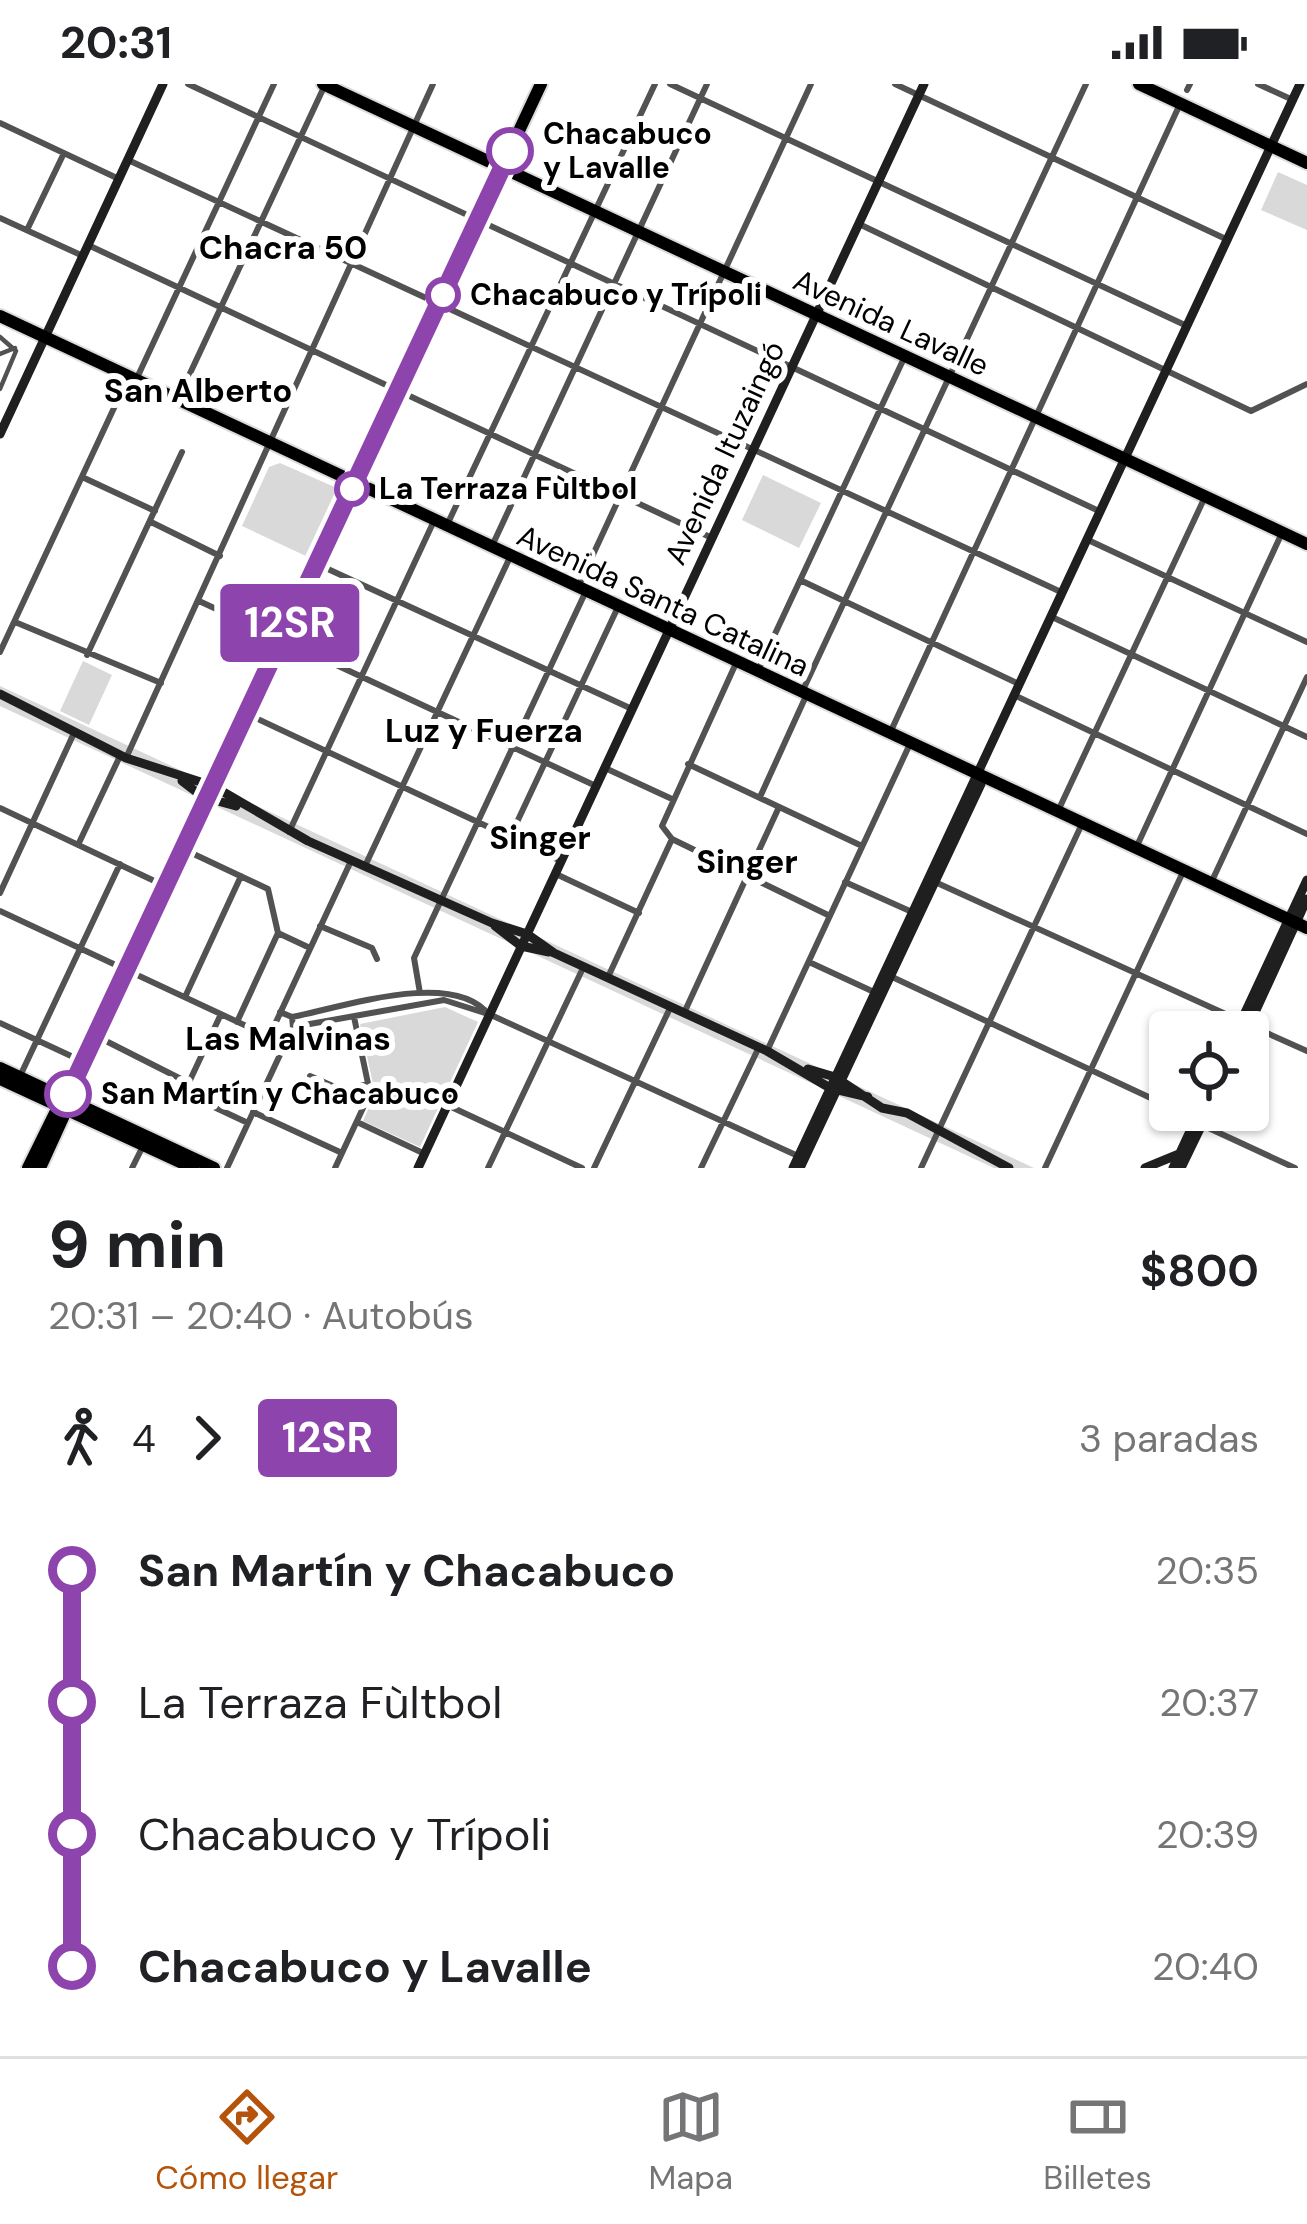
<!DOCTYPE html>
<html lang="es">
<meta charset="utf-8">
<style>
body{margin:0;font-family:"DM Sans",sans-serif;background:#f6f6f6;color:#202124;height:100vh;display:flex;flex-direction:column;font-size:45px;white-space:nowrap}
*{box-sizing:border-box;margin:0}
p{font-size:39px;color:#757577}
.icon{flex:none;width:66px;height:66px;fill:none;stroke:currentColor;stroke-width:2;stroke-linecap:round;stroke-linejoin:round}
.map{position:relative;height:1084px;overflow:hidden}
.drawer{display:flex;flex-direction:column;background:#fff;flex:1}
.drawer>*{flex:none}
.badge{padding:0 24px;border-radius:9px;font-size:42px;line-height:78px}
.tools{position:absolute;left:1149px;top:927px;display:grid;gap:24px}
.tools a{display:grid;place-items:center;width:120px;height:120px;border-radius:12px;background:#fff;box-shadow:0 3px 9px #0004;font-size:60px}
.map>.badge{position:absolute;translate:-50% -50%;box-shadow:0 0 0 6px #fff}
.legs{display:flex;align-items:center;gap:18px;height:132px;padding:0 48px;font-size:39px}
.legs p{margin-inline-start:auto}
.overview{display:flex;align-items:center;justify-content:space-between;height:204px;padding:0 48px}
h1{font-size:66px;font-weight:700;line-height:90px}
ul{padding:0 48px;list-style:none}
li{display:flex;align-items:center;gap:42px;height:132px;font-size:45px}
li i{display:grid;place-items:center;width:18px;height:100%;margin:0 15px;background:currentColor}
li i::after{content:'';width:30px;height:30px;margin:-15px;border:9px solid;border-radius:50%;background:#fff}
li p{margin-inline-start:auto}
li:first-child i{background:linear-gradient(#0000 50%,currentColor 0)}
li:last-child i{background:linear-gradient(currentColor 50%,#0000 0)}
.status{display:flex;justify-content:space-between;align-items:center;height:84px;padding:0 60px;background:#fff;direction:ltr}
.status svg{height:33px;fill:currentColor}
.tabs{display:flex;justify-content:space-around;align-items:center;height:168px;border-top:3px solid #e0e0e0;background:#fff;font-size:33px;color:#757577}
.tabs a{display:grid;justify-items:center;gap:6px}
.tabs .active{color:#b45309}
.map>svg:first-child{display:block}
.green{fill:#d9d9d9}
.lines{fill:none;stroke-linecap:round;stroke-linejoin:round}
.primary-casing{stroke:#dbdbdb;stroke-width:16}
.pedestrian{stroke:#525252;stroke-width:4.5}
.minor{stroke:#525252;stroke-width:6}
.secondary{stroke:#1f1f1f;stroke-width:9}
.primary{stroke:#000;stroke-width:12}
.line-1-casing{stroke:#fff;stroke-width:27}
.line-1{stroke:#8e44ad;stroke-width:18}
.stop-1-dot{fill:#fff;stroke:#8e44ad;stroke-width:6}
.labels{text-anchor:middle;stroke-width:12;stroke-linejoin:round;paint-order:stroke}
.stop-label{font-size:30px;font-weight:bold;fill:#000;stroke:#fff;text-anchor:start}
.street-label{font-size:30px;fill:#000;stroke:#fff}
.neighbourhood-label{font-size:33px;font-weight:bold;fill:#000;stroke:#fff}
</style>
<div class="status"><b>20:31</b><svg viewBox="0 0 49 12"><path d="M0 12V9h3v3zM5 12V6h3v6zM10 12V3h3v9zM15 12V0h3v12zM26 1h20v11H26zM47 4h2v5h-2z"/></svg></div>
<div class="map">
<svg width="1307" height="1084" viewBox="0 0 1307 1084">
<rect width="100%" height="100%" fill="#fff"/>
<!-- green -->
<path class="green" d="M1278,88L1307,101V146L1261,126Z
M280,379L339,405L308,473L242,442L269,383Z
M763,391L821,419L799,464L742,436Z
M83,577L112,591L89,641L60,627Z
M0,602L1034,1084H994L0,622Z
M445,923L478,938L420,1063L363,1037L375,1009L360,940Z"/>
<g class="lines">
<defs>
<path id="primary" d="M323,0L1307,460
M1139,0L1307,79
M0,232L1307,844
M0,984L214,1084
M0,995L193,1084
M28,1084L60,1019
M40,1084L66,1027V1014L541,0"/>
</defs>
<!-- primary casing -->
<use href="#primary" class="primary-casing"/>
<!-- pedestrian -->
<path class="pedestrian" d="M0,253L16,267L0,305
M0,270L15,264"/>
<!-- minor -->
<path class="minor" d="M188,0L1101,428
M670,0L1187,242
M895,0L1228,156
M1258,0L1293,16
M1187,6L1190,0
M0,39L119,95
M128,76L1061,508
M0,134L83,172
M859,140L1251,327L1307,300
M27,146L64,69
M88,161L712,454
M136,296L274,0
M178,315L324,3
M82,393L155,427
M151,438L220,472
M447,441L655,0
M1088,456L1307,558
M492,462L707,0
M317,480L632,625
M800,496L1019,600
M578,503L811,0
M199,517L596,702
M1052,533L1307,653
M15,538L161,599
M0,568L128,294
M87,571L182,368
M737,577L662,742L672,755L830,832
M759,584L905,272
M803,606L1086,0
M1016,612L1307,750
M247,630L561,777
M890,649L1180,20
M126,674L433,0
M688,680L862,762
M605,684L672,715
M760,713L806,612
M0,724L165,802
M1058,727L1204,415
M289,748L433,439
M510,753L618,523
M78,761L120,672
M1136,764L1281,451
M183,765L268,805L278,849L310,864
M365,782L511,471
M556,790L639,829
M845,798L912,828
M935,798L1241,937
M1211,799L1307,593
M0,809L74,649
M0,827L285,960
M320,842L372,864L377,875
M809,878L874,908
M890,892L1170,1023
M608,893L672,755
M420,909L414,874L586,507
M185,913L241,792
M684,929L779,723
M221,930L184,1009L248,1039
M292,933C343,923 454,885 489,931
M237,938L278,849
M0,939L84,978
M1249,941L1307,967
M293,943L444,916L491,931L798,1072
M96,952L189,999
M269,953L351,777
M767,967L909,662
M21,990L120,780
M310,992L342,1006L368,1000
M447,1021L582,1084
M1176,1026L1194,1035
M253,1028L342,1069
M357,1038L425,1070
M1202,1041L1295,1084
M132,1084L142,1064
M227,1084L293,943L292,933L280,928
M335,1084L370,1009L354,933
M488,1084L583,884
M594,1084L671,922
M701,1084L759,963
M921,1084L1081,742
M1045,1084L1183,788"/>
<!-- secondary -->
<path class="secondary" d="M0,350L163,0
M0,610L126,674L213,702L308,757L492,839L527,850L554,869L767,967L830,1004L868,1013
M182,697L203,713L236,722
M495,842L521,862L549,868
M1236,948L1307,796
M1246,948L1307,815
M808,985L835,993L882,1024L907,1029L1009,1084
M418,1084L924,0
M793,1084L1300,0
M800,1084L981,700L979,690
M1145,1084L1179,1070
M1173,1084L1200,1026
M1181,1084L1209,1026"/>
<!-- primary -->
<use href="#primary" class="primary"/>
</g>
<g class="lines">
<defs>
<path id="line-1" d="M68,1010L510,67"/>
</defs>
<!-- line-1 casing -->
<use href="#line-1" class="line-1-casing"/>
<!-- line-1 -->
<use href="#line-1" class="line-1"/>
</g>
<!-- markers -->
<g class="stop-1-dot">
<circle cx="510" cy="67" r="21"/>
<circle cx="443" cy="211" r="15"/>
<circle cx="352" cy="405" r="15"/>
<circle cx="68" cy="1010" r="21"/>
</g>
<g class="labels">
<!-- stop labels -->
<g class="stop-label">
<text x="543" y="60">Chacabuco<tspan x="543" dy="34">y Lavalle</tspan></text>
<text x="470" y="221">Chacabuco y Trípoli</text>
<text x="379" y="415">La Terraza Fùltbol</text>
<text x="101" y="1020">San Martín y Chacabuco</text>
</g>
<!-- street labels -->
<g class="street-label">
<text transform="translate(891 239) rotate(25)" y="10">Avenida Lavalle</text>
<text transform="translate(725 369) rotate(-65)" y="10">Avenida Ituzaingó</text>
<text transform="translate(663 517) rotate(25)" y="10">Avenida Santa Catalina</text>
</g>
<!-- neighbourhood labels -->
<g class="neighbourhood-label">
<text x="283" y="175">Chacra 50</text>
<text x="198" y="318">San Alberto</text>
<text x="484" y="658">Luz y Fuerza</text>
<text x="540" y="765">Singer</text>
<text x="747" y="789">Singer</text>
<text x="288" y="966">Las Malvinas</text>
</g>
</g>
</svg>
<div class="tools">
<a><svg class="icon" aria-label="locate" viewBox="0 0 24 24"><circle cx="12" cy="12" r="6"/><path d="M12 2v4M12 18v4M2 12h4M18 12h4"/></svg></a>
</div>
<b class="badge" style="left:290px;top:539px;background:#8e44ad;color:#fff">12SR</b>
</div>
<section class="drawer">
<div class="overview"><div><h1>9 min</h1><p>20:31 – 20:40 · Autobús</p></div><b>$800</b></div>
<div class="legs"><svg class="icon" aria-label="walk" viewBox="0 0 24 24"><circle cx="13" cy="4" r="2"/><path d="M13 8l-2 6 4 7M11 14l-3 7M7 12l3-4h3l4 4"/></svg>4<svg class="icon" aria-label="forward" viewBox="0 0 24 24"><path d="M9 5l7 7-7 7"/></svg><b class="badge" style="background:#8e44ad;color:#fff">12SR</b><p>3 paradas</p></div>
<ul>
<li><i style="color:#8e44ad"></i><b>San Martín y Chacabuco</b><p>20:35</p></li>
<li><i style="color:#8e44ad"></i><span>La Terraza Fùltbol</span><p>20:37</p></li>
<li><i style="color:#8e44ad"></i><span>Chacabuco y Trípoli</span><p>20:39</p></li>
<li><i style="color:#8e44ad"></i><b>Chacabuco y Lavalle</b><p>20:40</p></li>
</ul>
</section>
<nav class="tabs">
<a class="active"><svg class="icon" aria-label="directions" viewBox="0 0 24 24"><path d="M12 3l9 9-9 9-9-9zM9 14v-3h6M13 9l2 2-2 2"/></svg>Cómo llegar</a>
<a><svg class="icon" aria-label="map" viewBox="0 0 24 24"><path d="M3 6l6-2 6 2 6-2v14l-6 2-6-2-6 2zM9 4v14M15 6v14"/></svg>Mapa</a>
<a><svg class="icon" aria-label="tickets" viewBox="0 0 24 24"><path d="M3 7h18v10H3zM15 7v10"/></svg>Billetes</a>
</nav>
